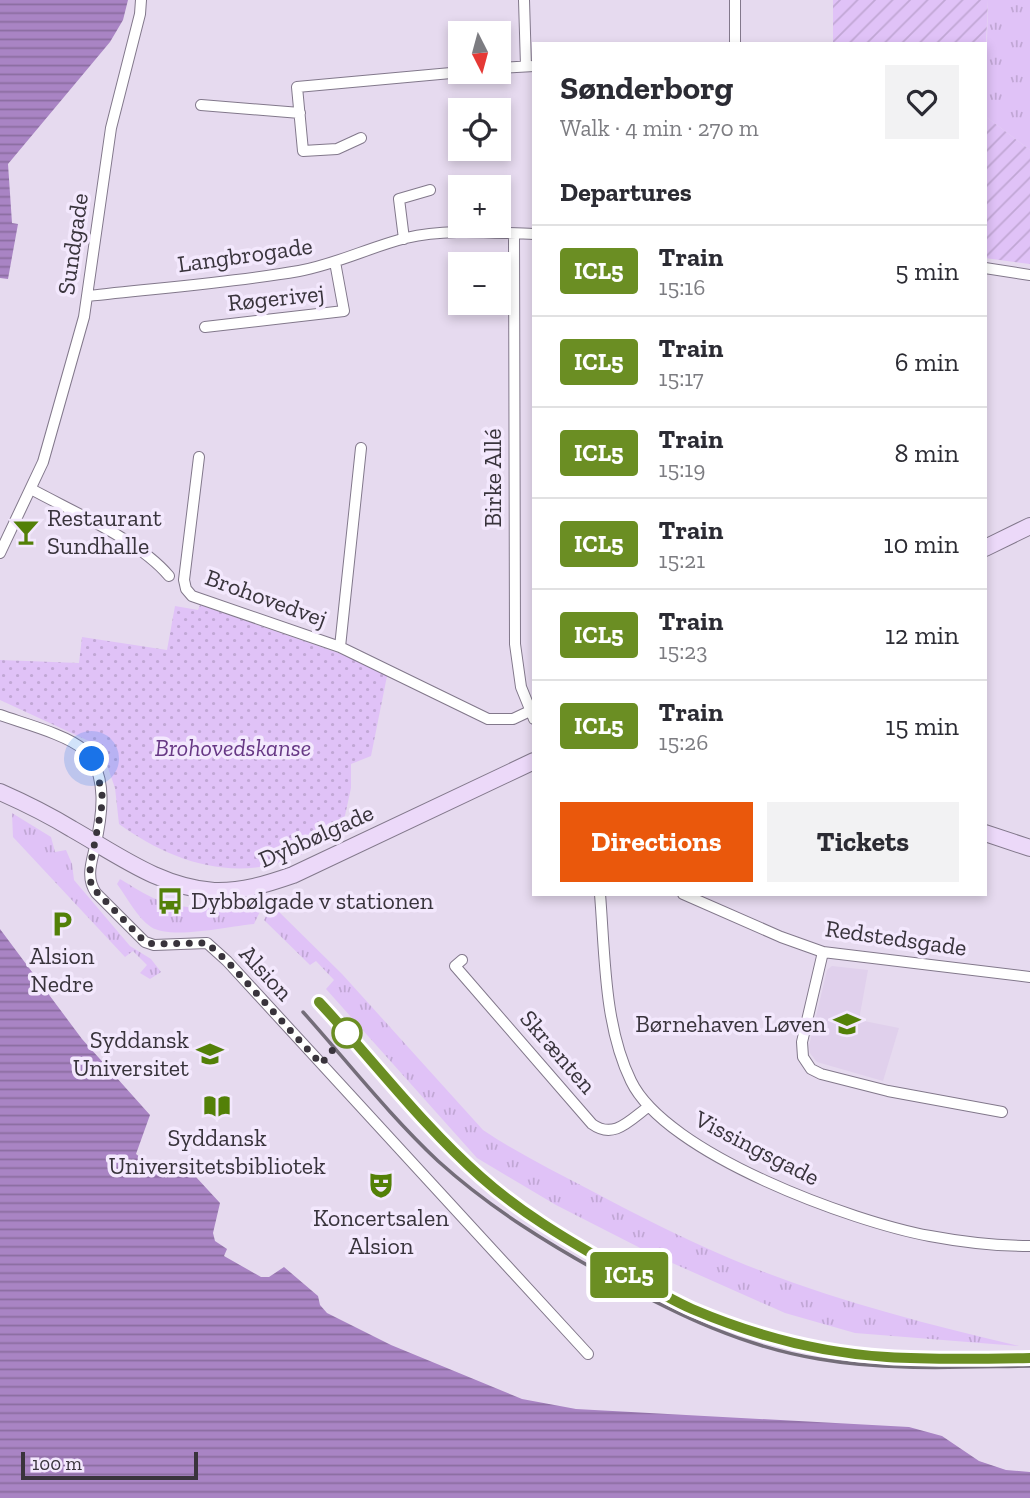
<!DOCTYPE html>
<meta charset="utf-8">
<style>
body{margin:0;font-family:"Zilla Slab",serif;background:#f2f2f3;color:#2b2b33;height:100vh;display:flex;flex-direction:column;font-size:26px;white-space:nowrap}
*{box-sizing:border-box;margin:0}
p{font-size:23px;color:#7c7c81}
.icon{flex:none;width:38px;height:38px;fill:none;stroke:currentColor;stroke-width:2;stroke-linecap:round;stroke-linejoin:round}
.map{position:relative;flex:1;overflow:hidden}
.sheet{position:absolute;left:532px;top:42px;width:455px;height:854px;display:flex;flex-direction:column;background:#fff;border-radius:0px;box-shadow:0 4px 10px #0003}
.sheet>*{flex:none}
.badge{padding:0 14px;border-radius:5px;font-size:24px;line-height:46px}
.needle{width:46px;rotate:174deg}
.buttons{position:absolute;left:448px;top:21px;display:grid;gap:14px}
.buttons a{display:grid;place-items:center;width:63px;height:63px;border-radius:0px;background:#fff;box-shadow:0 4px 10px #0003;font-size:35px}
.scale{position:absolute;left:21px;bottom:18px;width:177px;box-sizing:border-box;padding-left:7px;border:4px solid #39343c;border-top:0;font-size:19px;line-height:24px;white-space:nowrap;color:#39343c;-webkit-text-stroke:5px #f3e8fd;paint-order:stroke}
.you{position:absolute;width:35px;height:35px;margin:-18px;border:5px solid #fff;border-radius:50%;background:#1a73e8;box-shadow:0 0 0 10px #1a73e833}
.map>.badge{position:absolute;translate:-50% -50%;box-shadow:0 0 0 4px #fff}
h2{padding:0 28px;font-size:26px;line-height:63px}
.round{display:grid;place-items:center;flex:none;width:74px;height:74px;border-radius:0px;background:#f2f2f3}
.summary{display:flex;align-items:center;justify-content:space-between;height:119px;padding:0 28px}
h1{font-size:33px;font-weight:700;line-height:52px}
.primary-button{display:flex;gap:14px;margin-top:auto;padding:14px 28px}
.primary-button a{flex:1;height:80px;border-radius:0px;background:#ea580c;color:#fff;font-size:28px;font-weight:700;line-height:80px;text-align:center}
.primary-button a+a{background:#f2f2f3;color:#2b2b33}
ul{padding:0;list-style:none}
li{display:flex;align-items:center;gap:21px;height:91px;padding:0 28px;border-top:2px solid #e1e1e2}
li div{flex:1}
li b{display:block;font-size:26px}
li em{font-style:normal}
li .badge{min-width:77px;font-weight:700;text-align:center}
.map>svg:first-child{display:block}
.built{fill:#e0d0ec}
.grass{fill:url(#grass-tufts)}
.park{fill:url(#park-dots)}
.garden{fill:url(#garden-furrows)}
.water{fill:url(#water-rules)}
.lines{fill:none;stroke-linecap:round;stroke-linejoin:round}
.street-casing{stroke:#82788b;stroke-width:12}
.secondary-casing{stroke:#82788b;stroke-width:18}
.street{stroke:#fff;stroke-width:10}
.secondary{stroke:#ecd9f9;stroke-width:16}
.rail{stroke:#746d79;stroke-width:3.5}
.line-casing{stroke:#fff;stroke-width:16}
.line{stroke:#6b8e23;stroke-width:10}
.walk{stroke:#39343c;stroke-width:7;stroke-dasharray:0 12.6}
.stop-dot{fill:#fff;stroke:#6b8e23;stroke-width:3.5}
.labels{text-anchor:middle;stroke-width:7;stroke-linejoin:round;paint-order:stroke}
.street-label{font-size:24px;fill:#39343c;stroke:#f3e8fd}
.poi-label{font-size:24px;fill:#39343c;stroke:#f3e8fd}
.park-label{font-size:24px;font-style:italic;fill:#673885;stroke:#f3e8fd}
</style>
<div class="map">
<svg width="1030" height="1498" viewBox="0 0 1030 1498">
<defs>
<pattern id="grass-tufts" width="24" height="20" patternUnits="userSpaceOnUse" patternTransform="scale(1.75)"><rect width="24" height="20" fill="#e0c2f7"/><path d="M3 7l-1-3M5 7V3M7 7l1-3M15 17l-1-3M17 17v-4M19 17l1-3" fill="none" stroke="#c1a7d5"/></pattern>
<pattern id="park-dots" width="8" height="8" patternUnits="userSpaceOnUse" patternTransform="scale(1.75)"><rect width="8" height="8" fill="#e0c2f7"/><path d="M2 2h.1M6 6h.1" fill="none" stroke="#c1a7d5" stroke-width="1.8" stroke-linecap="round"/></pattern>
<pattern id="garden-furrows" width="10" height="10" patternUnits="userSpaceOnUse" patternTransform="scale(1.75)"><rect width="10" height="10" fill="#e0c2f7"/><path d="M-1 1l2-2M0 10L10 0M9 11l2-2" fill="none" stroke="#c1a7d5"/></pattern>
<pattern id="water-rules" width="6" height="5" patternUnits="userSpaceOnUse" patternTransform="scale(1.75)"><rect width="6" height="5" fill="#a984c4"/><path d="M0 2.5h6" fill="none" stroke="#8b6da0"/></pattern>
</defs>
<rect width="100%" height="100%" fill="#e6daef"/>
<!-- built -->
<path class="built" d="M832,966L868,970L859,1020L899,1028L883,1081L817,1062L810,1053L809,1046L827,970Z"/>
<!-- grass -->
<path class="grass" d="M988,0H1030V150L985,116Z
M12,813L51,837L55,852L66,850L72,864L74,880L130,946L151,959L161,972L150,979L140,973L147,965L133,951L125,957L13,837Z
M120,879C132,886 145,895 158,900C192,913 231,908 265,901L254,924C230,926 171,940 151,927C137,918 127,897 117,884Z
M272,905L342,974L483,1130C517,1153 554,1171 590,1190C635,1214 682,1238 729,1258C822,1297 921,1323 1019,1346L855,1333L785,1313L652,1254L556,1205L477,1158L326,989L334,980L316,961L310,965L264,920Z"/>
<!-- park -->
<path class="park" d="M200,605L341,654L387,676L371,756L351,764V788L344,820L351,831C329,841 305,855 282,862C224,880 166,858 119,824L115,788L106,762L91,742L0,700V660L79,663L82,637L167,650L175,606L198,610Z"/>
<!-- garden -->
<path class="garden" d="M833,0H988L985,67V44H833Z
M985,116L1030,150V264L985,258Z"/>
<!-- water -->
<path class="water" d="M0,0H128L123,20L110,42L8,164L12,223L18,224L8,279L0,278Z
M0,929L82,1039L150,1115L136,1154L166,1178L184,1164L220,1203L213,1233L215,1241L227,1249L224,1256L261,1277H269L284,1267L318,1296L320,1305L327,1313L391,1345L522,1399L576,1409L909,1427L942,1436L979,1461L1006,1470L1030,1472V1498H0Z"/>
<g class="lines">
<defs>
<path id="street" d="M524,0L526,66
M735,0V44
M499,68L534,66
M201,105L300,113
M361,138L337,149L303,151L297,87L462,72
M514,234L515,644L521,687L534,719
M404,239L399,199L430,190
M985,268L1030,275
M88,296C158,288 230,283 299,271C337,264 370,247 406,238C448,228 492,233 534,234
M205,327L344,311L335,262
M199,457L184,580L186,589L192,596L340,647L488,719H513L530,711
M31,489C73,512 139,540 169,576
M0,553L43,462L84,317L111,128L140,14L141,0
M340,647L361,448
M0,715C22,723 68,735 84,750C109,774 102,817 95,847C91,864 86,878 96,893L145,942L154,945L207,943L227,961L588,1354
M600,894C605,955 604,1026 631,1081C666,1154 853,1222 930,1236C962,1242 997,1246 1030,1246
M683,894L781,937L823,952L1030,977
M823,952L802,1042L803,1057L811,1069L821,1074L888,1091L1002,1112
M462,960L455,966L592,1124C614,1140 630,1120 648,1107"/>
<path id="secondary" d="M985,548L1030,526
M0,792C25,803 49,815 72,829C118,855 160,887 214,891C242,892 267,884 293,875L534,761
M985,833L1030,848"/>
</defs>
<!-- street casing -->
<use href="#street" class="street-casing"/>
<!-- secondary casing -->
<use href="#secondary" class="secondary-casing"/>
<!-- street -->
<use href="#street" class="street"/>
<!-- secondary -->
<use href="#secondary" class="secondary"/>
<!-- rail -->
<path class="rail" d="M319,1002C372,1061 422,1125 481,1178C519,1210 562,1236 605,1261C686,1307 757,1341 852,1353
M303,1012C347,1061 389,1115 438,1161C491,1209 550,1245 612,1279C678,1315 744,1347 819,1359C888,1371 960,1367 1030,1366"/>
</g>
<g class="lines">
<defs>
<path id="line" d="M319,1002C373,1060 422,1125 481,1177C519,1211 564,1238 608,1263C636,1279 663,1296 692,1309C753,1335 820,1353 887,1357C934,1360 982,1359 1030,1358"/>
</defs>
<!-- line casing -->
<use href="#line" class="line-casing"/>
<!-- line -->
<use href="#line" class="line"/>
<!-- walk -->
<path class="walk" d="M92,759L102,791V805L90,867L91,886L145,942L154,944L207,943L227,961L321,1064L347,1033"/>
</g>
<!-- icons -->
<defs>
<symbol id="bar-bare" viewBox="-9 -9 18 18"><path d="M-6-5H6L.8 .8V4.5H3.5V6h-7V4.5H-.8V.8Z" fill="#538008" stroke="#f3e8fd" stroke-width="2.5" paint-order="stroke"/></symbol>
<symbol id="bus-bare" viewBox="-9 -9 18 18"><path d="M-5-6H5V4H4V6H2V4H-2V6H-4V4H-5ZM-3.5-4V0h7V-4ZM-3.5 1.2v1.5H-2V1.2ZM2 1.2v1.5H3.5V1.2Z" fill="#538008" stroke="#f3e8fd" stroke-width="2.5" paint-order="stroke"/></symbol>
<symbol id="parking-bare" viewBox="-9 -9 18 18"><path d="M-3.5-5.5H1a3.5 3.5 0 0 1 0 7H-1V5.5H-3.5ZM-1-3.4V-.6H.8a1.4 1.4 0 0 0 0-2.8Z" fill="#538008" stroke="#f3e8fd" stroke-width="2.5" paint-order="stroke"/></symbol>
<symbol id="school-bare" viewBox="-9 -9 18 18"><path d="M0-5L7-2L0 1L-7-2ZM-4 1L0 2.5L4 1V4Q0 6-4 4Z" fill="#538008" stroke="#f3e8fd" stroke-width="2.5" paint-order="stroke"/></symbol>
<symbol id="library-bare" viewBox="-9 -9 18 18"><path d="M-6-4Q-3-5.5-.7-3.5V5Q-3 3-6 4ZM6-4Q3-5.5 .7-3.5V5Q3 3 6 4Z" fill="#538008" stroke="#f3e8fd" stroke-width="2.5" paint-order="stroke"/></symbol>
<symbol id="theatre-bare" viewBox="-9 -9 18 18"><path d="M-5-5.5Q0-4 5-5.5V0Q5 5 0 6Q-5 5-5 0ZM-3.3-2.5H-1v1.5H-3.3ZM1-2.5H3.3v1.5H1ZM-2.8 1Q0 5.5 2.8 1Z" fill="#538008" stroke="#f3e8fd" stroke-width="2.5" paint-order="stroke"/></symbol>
</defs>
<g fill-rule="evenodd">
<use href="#bar-bare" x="7" y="513" width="38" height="38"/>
<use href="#bus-bare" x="151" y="882" width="38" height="38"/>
<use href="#parking-bare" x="43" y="905" width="38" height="38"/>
<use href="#school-bare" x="828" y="1005" width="38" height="38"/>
<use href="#school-bare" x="191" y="1035" width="38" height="38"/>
<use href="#library-bare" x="198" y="1087" width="38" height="38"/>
<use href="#theatre-bare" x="362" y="1166" width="38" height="38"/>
</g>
<!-- markers -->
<circle class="stop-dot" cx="347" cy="1033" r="14"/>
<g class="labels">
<!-- street labels -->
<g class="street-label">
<text transform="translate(73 244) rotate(-82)" y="8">Sundgade</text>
<text transform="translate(245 255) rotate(-8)" y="8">Langbrogade</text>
<text transform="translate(276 298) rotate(-6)" y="8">Røgerivej</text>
<text transform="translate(493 478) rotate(-90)" y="8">Birke Allé</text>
<text transform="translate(266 598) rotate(20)" y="8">Brohovedvej</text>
<text transform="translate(316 836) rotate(-24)" y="8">Dybbølgade</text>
<text transform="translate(896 938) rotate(8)" y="8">Redstedsgade</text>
<text transform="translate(266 973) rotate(47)" y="8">Alsion</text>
<text transform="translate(558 1052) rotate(49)" y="8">Skrænten</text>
<text transform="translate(757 1148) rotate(27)" y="8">Vissingsgade</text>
</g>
<!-- poi labels -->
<g class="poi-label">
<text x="47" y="526" text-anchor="start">Restaurant<tspan x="47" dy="28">Sundhalle</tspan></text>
<text x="191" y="909" text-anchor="start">Dybbølgade v stationen</text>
<text x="62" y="964">Alsion<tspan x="62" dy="28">Nedre</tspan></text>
<text x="826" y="1032" text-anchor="end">Børnehaven Løven</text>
<text x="189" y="1048" text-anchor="end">Syddansk<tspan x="189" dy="28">Universitet</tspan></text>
<text x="217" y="1146">Syddansk<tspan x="217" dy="28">Universitetsbibliotek</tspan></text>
<text x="381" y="1226">Koncertsalen<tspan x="381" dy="28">Alsion</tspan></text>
</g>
<!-- park labels -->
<g class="park-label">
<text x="233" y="756">Brohovedskanse</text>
</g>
</g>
</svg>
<div class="buttons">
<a><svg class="needle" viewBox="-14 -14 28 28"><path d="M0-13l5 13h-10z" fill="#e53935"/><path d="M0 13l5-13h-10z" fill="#7c7c81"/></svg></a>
<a><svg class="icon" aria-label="locate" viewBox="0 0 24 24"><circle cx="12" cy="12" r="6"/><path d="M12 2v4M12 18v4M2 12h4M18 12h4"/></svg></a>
<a>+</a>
<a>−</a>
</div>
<div class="scale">100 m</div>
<div class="you" style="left:92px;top:759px"></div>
<b class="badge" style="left:629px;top:1275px;background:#6b8e23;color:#fff">ICL5</b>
<section class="sheet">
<div class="summary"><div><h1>Sønderborg</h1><p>Walk · 4 min · 270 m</p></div><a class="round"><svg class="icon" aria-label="heart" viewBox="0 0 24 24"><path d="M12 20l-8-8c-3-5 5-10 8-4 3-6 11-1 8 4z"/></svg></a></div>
<h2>Departures</h2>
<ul>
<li><span class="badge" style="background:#6b8e23;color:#fff">ICL5</span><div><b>Train</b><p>15:16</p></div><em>5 min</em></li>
<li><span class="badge" style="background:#6b8e23;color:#fff">ICL5</span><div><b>Train</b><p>15:17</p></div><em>6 min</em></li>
<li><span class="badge" style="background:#6b8e23;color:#fff">ICL5</span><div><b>Train</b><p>15:19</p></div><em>8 min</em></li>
<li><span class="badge" style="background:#6b8e23;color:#fff">ICL5</span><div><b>Train</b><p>15:21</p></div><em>10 min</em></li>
<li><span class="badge" style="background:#6b8e23;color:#fff">ICL5</span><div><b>Train</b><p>15:23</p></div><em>12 min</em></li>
<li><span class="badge" style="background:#6b8e23;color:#fff">ICL5</span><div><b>Train</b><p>15:26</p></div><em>15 min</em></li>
</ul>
<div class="primary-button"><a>Directions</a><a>Tickets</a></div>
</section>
</div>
